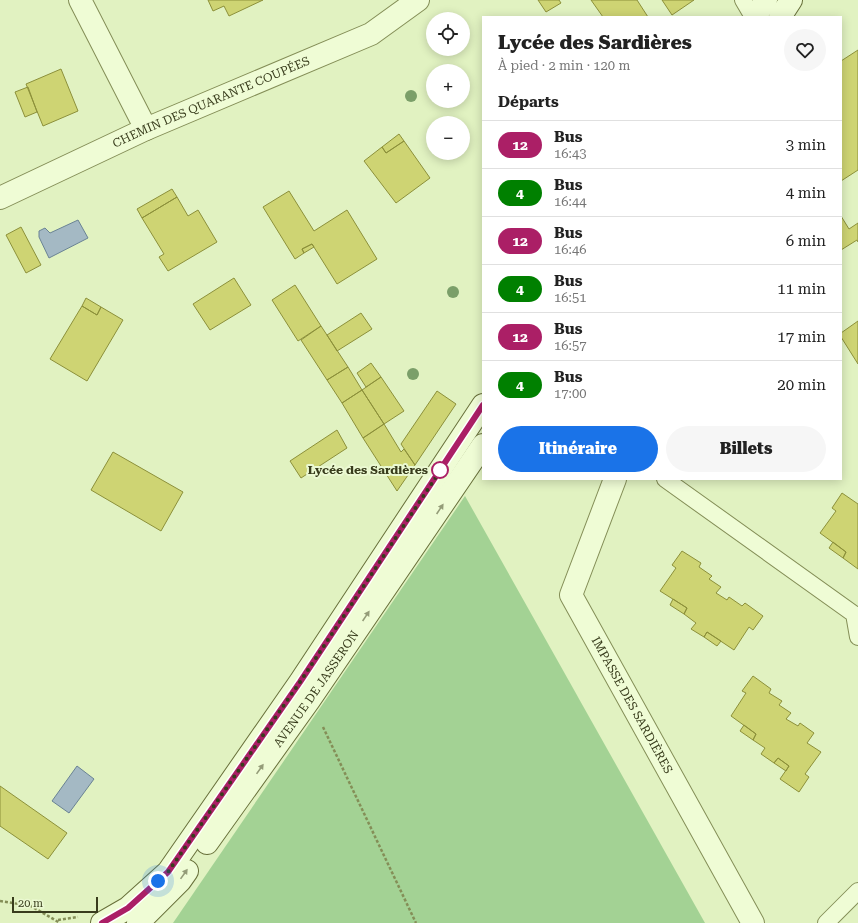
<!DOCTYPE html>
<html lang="fr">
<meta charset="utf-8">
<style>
body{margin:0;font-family:"Roboto Serif",serif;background:#f6f6f6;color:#222;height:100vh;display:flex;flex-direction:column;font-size:15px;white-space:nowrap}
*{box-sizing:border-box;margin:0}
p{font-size:13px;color:#767676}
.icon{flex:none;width:22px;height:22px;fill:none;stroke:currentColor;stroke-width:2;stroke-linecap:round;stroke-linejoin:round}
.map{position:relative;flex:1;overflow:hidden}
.details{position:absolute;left:482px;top:16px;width:360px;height:464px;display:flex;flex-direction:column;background:#fff;border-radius:0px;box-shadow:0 2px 10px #0003}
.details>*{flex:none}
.badge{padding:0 8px;border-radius:13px;font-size:14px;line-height:26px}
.fabs{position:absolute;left:426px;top:12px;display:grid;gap:8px}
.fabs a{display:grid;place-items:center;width:44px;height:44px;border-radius:50%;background:#fff;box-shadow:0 2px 10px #0003;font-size:20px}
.scale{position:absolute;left:12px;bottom:10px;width:86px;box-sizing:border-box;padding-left:4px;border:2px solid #383c1c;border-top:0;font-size:11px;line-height:14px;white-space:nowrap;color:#383c1c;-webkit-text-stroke:3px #ebf9d2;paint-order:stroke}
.you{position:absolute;width:20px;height:20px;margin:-10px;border:3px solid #fff;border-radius:50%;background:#1a73e8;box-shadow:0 0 0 6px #1a73e833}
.map>.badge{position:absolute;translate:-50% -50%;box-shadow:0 0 0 2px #fff}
h2{padding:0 16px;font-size:15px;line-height:36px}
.round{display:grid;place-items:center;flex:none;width:42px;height:42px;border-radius:21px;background:#f6f6f6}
.summary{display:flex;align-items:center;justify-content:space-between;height:68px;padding:0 16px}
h1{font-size:19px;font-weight:800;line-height:30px}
.primary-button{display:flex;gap:8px;margin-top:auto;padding:8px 16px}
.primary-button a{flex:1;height:46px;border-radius:24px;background:#1a73e8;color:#fff;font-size:16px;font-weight:800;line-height:46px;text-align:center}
.primary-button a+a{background:#f6f6f6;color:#222}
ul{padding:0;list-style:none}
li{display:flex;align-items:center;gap:12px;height:48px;padding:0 16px;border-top:1px solid #e0e0e0}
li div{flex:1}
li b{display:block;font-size:15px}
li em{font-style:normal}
li .badge{min-width:44px;font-weight:700;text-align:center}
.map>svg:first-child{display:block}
.green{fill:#a3d294}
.water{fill:#a4b9c4;stroke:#6a8394}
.building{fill:#ced473;stroke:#8c903a}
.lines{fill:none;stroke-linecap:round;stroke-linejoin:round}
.lane-casing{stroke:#848e57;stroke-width:18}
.street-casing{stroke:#848e57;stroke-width:24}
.secondary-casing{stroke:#68703a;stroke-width:24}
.path{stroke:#848e57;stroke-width:2.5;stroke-dasharray:3 2;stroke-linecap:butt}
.lane{stroke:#effcd5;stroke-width:16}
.street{stroke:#effcd5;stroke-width:22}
.secondary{stroke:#effcd5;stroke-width:22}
.tree{fill:#7b9f69}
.oneway{fill:#949c78}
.line-casing{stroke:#fff;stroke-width:9}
.line{stroke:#ab1f66;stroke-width:6}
.walk{stroke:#383c1c;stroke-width:4;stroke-dasharray:0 7.2}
.stop-dot{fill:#fff;stroke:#ab1f66;stroke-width:2}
.labels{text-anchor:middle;stroke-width:4;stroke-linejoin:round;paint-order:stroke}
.street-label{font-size:12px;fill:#383c1c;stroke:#ebf9d2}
.stop-label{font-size:12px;font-weight:bold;fill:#383c1c;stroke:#ebf9d2;text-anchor:end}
</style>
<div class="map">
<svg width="858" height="923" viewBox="0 0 858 923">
<rect width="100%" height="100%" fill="#e1f2c1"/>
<!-- green -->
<path class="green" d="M465,496L705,923H173Z"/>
<!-- water -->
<path class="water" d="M78,220L88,238L49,258L39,237V231L45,228L50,233Z
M77,766L94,779L69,813L52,801Z"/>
<!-- building -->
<path class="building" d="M208,0H263L229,16L224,6L213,11Z
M538,0H559L561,3L546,12Z
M591,0H637L648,17H603Z
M662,0H694L672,15Z
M858,50V170L841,181V61Z
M61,69L78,111L43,126L26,84Z
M28,87L37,112L25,117L15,92Z
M399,134L404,141L386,153L382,147Z
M404,141L430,178L396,203L364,161L382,147L386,153Z
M172,189L177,197L142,218L137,209Z
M289,191L314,231L347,210L377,259L337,284L312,244L302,249L304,253L295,259L263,207Z
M177,197L188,216L198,210L217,242L168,271L159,257L164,254L142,218Z
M841,216L849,229L858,223V242L857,240L841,250Z
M21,227L41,265L26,273L6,235Z
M312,244L314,247L304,253L302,249Z
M234,278L251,305L210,330L193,304Z
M295,285L321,326L298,341L272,300Z
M86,298L101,307L97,315L82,306Z
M82,306L97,315L101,307L123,320L87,381L50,359Z
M361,313L372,329L337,351L327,335Z
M858,321V364L841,337V333Z
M321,326L348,367L327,380L301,340Z
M371,363L381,377L366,387L357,373Z
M348,367L362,390L342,403L327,380Z
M381,377L404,411L384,424L362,390Z
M362,390L384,424L363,438L342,403Z
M437,391L456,404L415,465L401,444Z
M384,424L401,452L404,449L415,465L397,491L363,438Z
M337,430L347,448L301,478L290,461Z
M113,452L183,492L161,531L91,490Z
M842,493L858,504V569L843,558L846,552L820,533L836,511L832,508Z
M833,542L846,552L843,558L829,548Z
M682,551L701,563L699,567L712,576L709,579L721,587L716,593L727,600L729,597L742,606L745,603L763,616L753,630L749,627L734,650L707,632L704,637L691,629L696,623L684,614L687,608L660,591L676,568L672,565Z
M673,599L687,608L684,614L670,605Z
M707,632L721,641L717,646L704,637Z
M753,676L771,689L769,693L782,701L779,705L791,713L786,719L798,726L800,723L814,733L807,743L821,752L805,774L809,777L799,792L780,779L789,766L778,758L774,763L761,754L765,748L753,740L756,734L731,716L746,693L742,691Z
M744,725L756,734L753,740L740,731Z
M778,758L789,766L786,771L774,763Z
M0,786L67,833L48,859L0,826Z"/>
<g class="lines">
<defs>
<path id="lane" d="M743,0L753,17
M665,479L858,617
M854,614L858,637
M826,923L858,891"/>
<g id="street">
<path d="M80,0L146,129"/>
<path id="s1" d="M0,198L146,129L371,34L418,0"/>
<path id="s2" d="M615,479L571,595L753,923"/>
</g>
<g id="secondary">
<path d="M755,17L766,0"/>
<path d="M780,17L791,0"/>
<path id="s3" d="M207,843L310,699L483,445"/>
<path d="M102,923L128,908L168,872L300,682L483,405"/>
<path d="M138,923L180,881L187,871"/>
</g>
</defs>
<!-- lane casing -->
<use href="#lane" class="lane-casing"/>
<!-- street casing -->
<use href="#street" class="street-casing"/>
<!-- secondary casing -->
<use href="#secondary" class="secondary-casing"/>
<!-- path -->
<path class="path" d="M323,727L416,923
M0,901L31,906L60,923
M58,920L78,917"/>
<!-- lane -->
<use href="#lane" class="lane"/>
<!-- street -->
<use href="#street" class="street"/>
<!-- secondary -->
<use href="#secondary" class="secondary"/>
</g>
<!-- trees -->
<g class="tree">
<circle cx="411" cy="96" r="6"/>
<circle cx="453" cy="292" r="6"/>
<circle cx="413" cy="374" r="6"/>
</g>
<!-- one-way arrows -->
<defs><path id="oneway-solid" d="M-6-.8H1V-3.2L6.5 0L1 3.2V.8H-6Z"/></defs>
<g class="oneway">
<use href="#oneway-solid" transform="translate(440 509) rotate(-56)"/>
<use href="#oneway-solid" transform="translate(366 616) rotate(-56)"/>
<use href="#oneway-solid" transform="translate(260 769) rotate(-55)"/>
<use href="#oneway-solid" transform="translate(184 874) rotate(-55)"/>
</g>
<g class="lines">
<defs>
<path id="line" d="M102,923L128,908L168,872L300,682L483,405"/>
</defs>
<!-- line casing -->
<use href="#line" class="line-casing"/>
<!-- line -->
<use href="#line" class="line"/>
<!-- walk -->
<path class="walk" d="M158,881L168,872L300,682L444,465L440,470"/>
</g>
<!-- markers -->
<circle class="stop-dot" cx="440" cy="470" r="8"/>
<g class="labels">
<!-- street labels -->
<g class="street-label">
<text dy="4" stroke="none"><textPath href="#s1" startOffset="232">CHEMIN DES QUARANTE COUPÉES</textPath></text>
<text dy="4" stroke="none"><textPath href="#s3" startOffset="189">AVENUE DE JASSERON</textPath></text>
<text dy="4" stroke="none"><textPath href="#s2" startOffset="250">IMPASSE DES SARDIÈRES</textPath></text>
</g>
<!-- stop labels -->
<g class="stop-label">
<text x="428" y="474">Lycée des Sardières</text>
</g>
</g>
</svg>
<div class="fabs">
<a><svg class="icon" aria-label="locate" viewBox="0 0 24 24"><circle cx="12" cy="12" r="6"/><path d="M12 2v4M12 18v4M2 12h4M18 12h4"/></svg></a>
<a>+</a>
<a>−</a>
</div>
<div class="scale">20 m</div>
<div class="you" style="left:158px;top:881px"></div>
<section class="details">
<div class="summary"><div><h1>Lycée des Sardières</h1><p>À pied · 2 min · 120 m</p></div><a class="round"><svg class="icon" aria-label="heart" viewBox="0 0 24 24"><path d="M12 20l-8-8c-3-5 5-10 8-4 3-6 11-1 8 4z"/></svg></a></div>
<h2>Départs</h2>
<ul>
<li><span class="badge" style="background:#ab1f66;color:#fff">12</span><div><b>Bus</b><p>16:43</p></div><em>3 min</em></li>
<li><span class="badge" style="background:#008000;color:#fff">4</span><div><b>Bus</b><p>16:44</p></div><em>4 min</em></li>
<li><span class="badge" style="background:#ab1f66;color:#fff">12</span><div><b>Bus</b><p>16:46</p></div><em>6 min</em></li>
<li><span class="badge" style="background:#008000;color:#fff">4</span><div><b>Bus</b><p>16:51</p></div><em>11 min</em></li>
<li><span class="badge" style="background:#ab1f66;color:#fff">12</span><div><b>Bus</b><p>16:57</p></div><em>17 min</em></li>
<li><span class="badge" style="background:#008000;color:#fff">4</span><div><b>Bus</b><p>17:00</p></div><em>20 min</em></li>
</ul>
<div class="primary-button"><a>Itinéraire</a><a>Billets</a></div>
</section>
</div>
